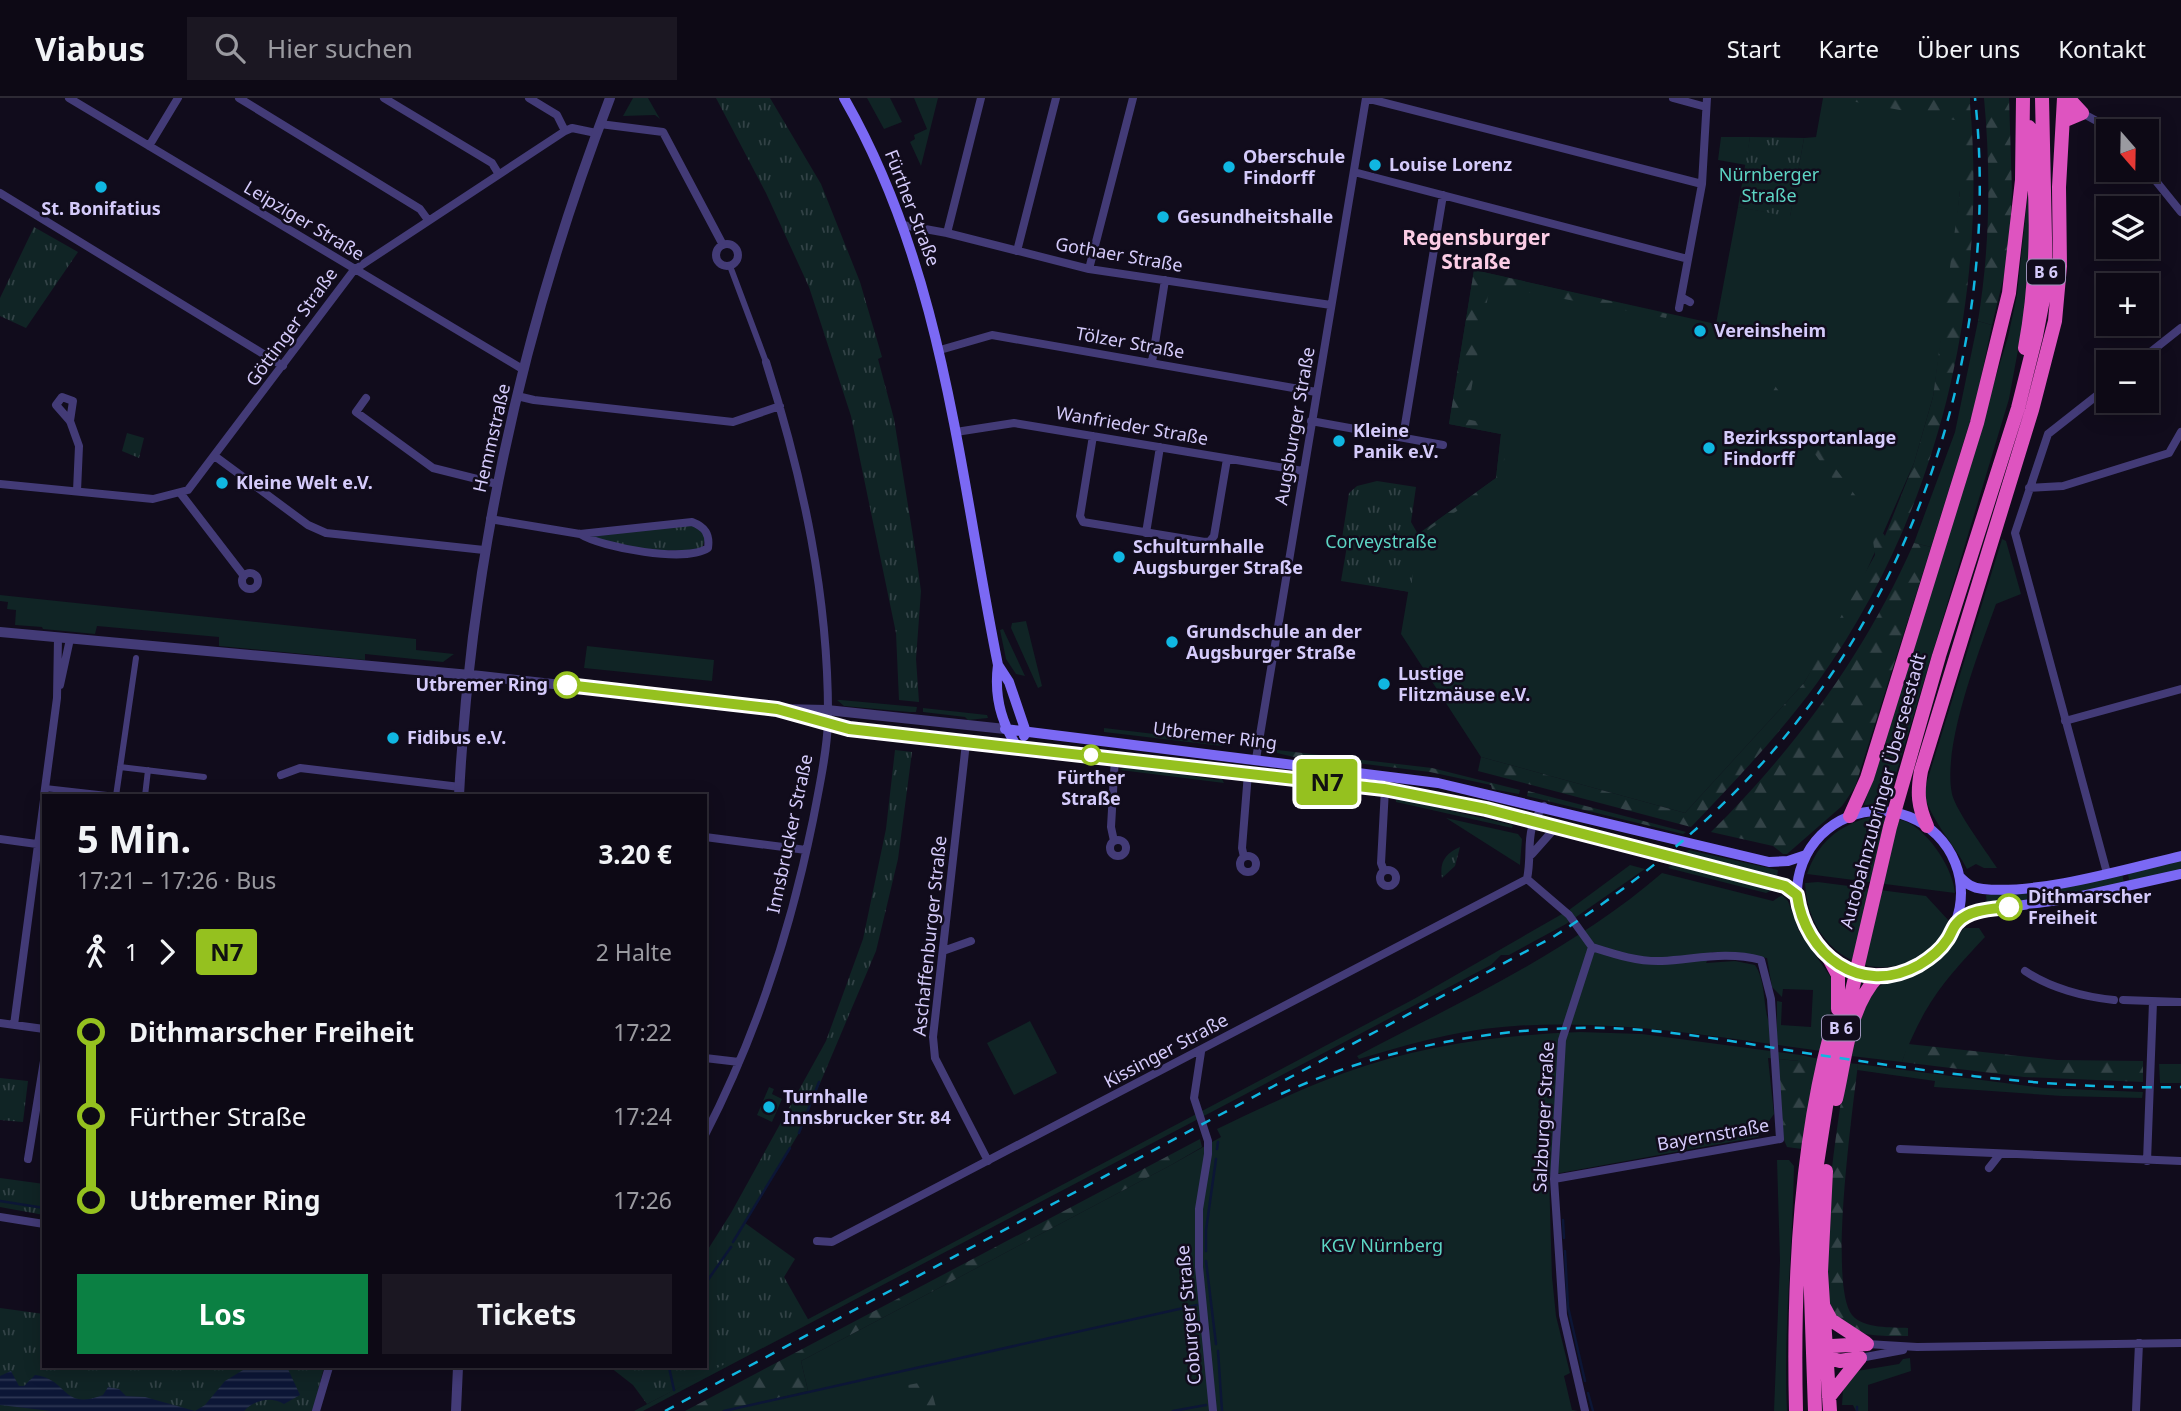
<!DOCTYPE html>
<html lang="de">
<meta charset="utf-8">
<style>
body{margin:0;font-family:"Noto Sans",sans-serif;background:#1b1722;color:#f1f3f6;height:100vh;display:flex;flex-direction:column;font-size:26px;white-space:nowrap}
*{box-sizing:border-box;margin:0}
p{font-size:23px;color:#9a9aa0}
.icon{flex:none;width:38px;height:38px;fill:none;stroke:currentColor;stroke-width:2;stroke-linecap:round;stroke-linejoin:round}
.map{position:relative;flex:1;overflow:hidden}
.panel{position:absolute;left:42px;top:696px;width:665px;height:574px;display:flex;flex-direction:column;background:#0d0915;border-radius:0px;box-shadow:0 4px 18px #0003,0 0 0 2px #2d2a34}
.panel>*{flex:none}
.badge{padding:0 14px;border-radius:5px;font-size:24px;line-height:46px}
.needle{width:46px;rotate:160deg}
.buttons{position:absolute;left:2096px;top:21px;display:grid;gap:14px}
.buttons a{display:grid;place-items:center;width:63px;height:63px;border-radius:0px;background:#0d0915;box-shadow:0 4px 18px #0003,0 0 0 2px #2d2a34;font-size:35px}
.map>.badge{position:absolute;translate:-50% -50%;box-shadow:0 0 0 4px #fff}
.legs{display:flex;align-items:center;gap:10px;height:77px;padding:0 35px;font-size:23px}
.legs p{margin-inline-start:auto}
.summary{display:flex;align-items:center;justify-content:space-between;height:119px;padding:0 35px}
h1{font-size:38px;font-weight:700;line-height:52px}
.cta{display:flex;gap:14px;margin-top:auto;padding:14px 35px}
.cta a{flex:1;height:80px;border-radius:0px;background:#0b8043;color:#fff;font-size:28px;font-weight:700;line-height:80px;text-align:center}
.cta a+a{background:#1b1722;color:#f1f3f6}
ul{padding:0 35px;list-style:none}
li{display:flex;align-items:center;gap:24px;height:84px;font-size:26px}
li i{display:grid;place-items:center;width:10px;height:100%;margin:0 9px;background:currentColor}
li i::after{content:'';width:18px;height:18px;margin:-9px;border:5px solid;border-radius:50%;background:#0d0915}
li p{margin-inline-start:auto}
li:first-child i{background:linear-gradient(#0000 50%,currentColor 0)}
li:last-child i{background:linear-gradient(currentColor 50%,#0000 0)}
header{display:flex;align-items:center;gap:42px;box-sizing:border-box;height:98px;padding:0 35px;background:#0d0915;border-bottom:2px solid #2d2a34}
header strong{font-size:33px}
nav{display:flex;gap:38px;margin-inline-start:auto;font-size:24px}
.search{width:490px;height:63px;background:#1b1722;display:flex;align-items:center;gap:18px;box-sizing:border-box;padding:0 24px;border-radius:0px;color:#9a9aa0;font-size:26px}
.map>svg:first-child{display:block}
.green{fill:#102425;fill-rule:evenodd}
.forest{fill:url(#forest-firs)}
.park{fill:url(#park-tufts)}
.water{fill:url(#water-rules)}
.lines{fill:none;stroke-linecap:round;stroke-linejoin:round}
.stream{stroke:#0c1636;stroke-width:2.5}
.pedestrian{stroke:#433b77;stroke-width:6}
.minor{stroke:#433b77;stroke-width:8}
.tertiary{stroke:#433b77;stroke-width:10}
.secondary{stroke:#7b69f4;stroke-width:10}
.trunk{stroke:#de54c0;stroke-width:14}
.rail{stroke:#10b7e2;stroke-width:2.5;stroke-dasharray:10 9;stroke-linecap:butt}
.line-1-casing{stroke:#fff;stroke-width:16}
.line-1{stroke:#95c11f;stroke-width:10}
.poi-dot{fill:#10b7e2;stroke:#110c1c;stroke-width:2.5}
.stop-1-dot{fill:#fff;stroke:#95c11f;stroke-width:3.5}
.labels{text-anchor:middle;stroke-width:5;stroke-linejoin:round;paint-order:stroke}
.shield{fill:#110c1c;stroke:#9a92b8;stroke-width:2}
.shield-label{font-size:16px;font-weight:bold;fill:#d5cbfb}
.poi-label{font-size:18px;font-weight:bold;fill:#d5cbfb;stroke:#110c1c;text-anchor:start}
.park-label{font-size:18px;fill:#5dd5c4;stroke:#110c1c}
.street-label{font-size:18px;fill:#d5cbfb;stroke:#110c1c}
.stop-label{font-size:18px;font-weight:bold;fill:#d5cbfb;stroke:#110c1c;text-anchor:end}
.quarter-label{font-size:21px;font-weight:bold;fill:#fbcde5;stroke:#110c1c}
</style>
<header>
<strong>Viabus</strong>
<div class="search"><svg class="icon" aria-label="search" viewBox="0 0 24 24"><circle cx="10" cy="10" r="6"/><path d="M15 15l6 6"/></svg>Hier suchen</div>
<nav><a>Start</a><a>Karte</a><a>Über uns</a><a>Kontakt</a></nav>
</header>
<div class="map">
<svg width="2181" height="1313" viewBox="0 0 2181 1313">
<defs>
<pattern id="forest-firs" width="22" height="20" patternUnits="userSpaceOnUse" patternTransform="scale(1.75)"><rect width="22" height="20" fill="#102425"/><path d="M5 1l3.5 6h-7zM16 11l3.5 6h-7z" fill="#324246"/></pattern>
<pattern id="park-tufts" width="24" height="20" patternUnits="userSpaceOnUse" patternTransform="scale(1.75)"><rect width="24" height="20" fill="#102425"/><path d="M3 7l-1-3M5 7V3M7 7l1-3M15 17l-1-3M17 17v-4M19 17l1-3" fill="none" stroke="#324246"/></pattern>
<pattern id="water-rules" width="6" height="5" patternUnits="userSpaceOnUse" patternTransform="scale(1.75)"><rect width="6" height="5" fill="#0c1636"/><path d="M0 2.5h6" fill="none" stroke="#2e3754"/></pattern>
</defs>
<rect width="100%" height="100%" fill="#110c1c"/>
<!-- green -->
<path class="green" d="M633,0H648L660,21L655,17L623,18Z
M867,0H890L902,24L884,31Z
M914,0H938L921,68L910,44L915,41L914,37L927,31Z
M1823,0H1970V6H1962L1960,93L1953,159L1933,299L1914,365L1856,497L1804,585L1685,715L1481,659L1401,536L1418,436L1496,380L1501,336L1449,326L1474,172L1716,226L1738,109L1790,118L1804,40L1816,39Z
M1721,39H1750L1746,67L1718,62Z
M2029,85V166L2023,225L2009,301L1887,706L1864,707L2008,239L2017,197Z
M1978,223L1992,227L1976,304L1931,449L1914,445L1955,334Z
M2002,441L2006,443L2021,496L1996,506C1979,554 1942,647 1952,696C1956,713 1986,753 1997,770H1984L1976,766L1967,771C1955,747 1927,718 1924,693Z
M0,497L416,541V552L454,556L443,564L365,556V562L219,548V539L97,528L95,536L43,531L42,529L15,527L16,512L7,511L8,504L0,503Z
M1026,523L1042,588L1038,590L1011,530L1012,525Z
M1003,531L1025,578L1016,576L1006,561L1000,532Z
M587,548L714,562L712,583L584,570Z
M837,602H841L917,609L916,614H909L844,608Z
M923,610L987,617L988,620L968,622L965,619L923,614Z
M1104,630L1222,644V648L1104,634Z
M1127,668L1219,682L1221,679L1224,685L1120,672Z
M1396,700L1513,727L1512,730L1396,704Z
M1870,719C1883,720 1897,719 1909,725C1931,737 1953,771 1955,795L1807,776C1818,744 1838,728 1870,719Z
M1446,720L1518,736L1522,741L1520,767Z
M1689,752L1778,772L1777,780L1685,756Z
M2181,760V773L2130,785L2127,773Z
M1672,766L1772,792L1766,795L1668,770Z
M1630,767L1645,771L1566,826L1509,857H1501L1491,867L643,1313H634L1414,901L1569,812Z
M2122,774L2124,786L1987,808L1986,797L2041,791Z
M1662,775L1773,803L1782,797L1788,803L1799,833L1834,884V899L1821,953C1719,939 1618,921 1515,928C1462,931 1409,946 1359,961L1357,958C1460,904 1573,852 1662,775ZM1712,854L1767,860L1772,889L1782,899L1783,891L1813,892L1811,929L1781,927L1782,904L1777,903V938C1760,921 1769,888 1755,867L1735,863L1706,865Z
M1818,784L1926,798L1950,824C1906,903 1809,871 1805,785Z
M1964,830H1979L1985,839C1943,884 1924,906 1902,964L1851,958C1857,936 1859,907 1876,891C1887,881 1908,881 1922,873C1942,863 1950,847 1964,830Z
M1030,923L1057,975L1014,997L987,945Z
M1580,934L1642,936L1801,957L1799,963L1768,960L1774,1016L1758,1039L1549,1077L1552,1179L1556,1218L1570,1275L1564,1278L1572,1312L1578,1313H722L808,1293L801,1263L1171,1067L1221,1039L1217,1031C1259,1011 1300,991 1344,975C1420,947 1500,937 1580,934Z
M1858,966L2043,990L2143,994L2142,1000L2062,998L1934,989L1935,983L1857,972Z
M2159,966H2181V985H2160Z
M769,989L774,991L772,996L782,1001L772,1024L757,1017Z
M1777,1062H1789L1794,1068C1793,1150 1783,1231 1787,1313H1774L1780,1163Z
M1910,1260L1911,1273L1868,1287V1313H1856L1853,1307H1842L1843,1291L1857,1273L1899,1266L1903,1261Z"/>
<!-- forest -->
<path class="forest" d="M1834,0H1935L1936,3L1964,0L1965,6H1970C1988,207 1936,420 1817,585C1779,637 1735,683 1691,729L1478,673L1481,659L1685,715L1804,585L1875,457L1872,435L1760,280L1770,281L1885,438L1914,365L1933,299L1960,93V23Z
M1984,0H2009L2012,94L2009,157L1992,227L1978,223C1990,149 1991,75 1984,0Z
M1474,172L1667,216L1666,220L1490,187L1466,321L1509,330L1501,384L1419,438L1410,494L1369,487L1372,470L1496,380L1501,336L1449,326Z
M1914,445L1931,449L1855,689L1842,708L1787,756H1783L1773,748L1711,734C1797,649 1865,555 1914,445Z
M1277,652L1432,670L1520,692L1519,696L1492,691L1491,687L1430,674L1300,658L1294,659L1277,655Z
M1528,693L1686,734L1683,736L1527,698Z
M1908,946L2057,962L2143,963V984L2024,979L1902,964Z
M1801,957L1819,961L1802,1051L1787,1049L1782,1037L1778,961L1798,963Z
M1847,965L1858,966C1853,1010 1828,1187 1852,1217C1863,1231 1892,1229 1908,1230V1238C1885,1238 1853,1240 1837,1221C1810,1188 1840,1011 1847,965Z
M1200,1041L1202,1049L1171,1067L801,1263L808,1293L722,1313H685Z
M929,1283L937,1313H914L908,1287Z"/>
<!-- park -->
<path class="park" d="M716,0H770L821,86L860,184L882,259L878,261L894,321L916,457L921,493L916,561L919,604L899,602L896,535L851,318L809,189L766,95Z
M1750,39L1804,40L1790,119L1738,109Z
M34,129L78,154L26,230L0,218V200Z
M127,335L144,340L139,360L122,353Z
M1377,383L1416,389L1411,424L1419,438L1410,494L1341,483L1347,448L1341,447L1349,395L1357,388Z
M694,427L706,438L702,451L695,453C662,452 620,454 591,438Z
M895,652L912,654L898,761L876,853L799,1035L745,1125L795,1161L784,1179L809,1223L647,1306L633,1287L610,1269H705V1156L731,1115L826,943L863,841L886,731Z
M1460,749L1455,768L1442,780C1439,764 1446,755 1460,749Z
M0,980L28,983L23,1024L0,1022Z
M0,1080L44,1086V1117L0,1109Z
M0,1210L44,1216V1269H324L313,1313H0Z"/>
<!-- water -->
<path class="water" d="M248,1269H287L300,1297L284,1306C270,1298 255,1302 244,1313H51L0,1307V1278L11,1273L19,1288H24L35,1277C69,1281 61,1313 103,1297L108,1289L119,1291L126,1298L145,1299L195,1313L205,1307L225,1283Z"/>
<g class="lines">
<!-- stream -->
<path class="stream" d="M799,1035L819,984
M1217,1051L1218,1044
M0,1103L44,1110
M1563,1122L1564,1140
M733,1144L790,1050
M1206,1153V1132L1216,1061
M1565,1153L1568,1209L1585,1283
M1206,1163L1216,1246
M705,1186L731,1149
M1218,1253L1222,1313
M669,1269L674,1292
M1588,1295L1593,1313
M1857,1309V1313
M724,1313L1197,1207
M1173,1313L1206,1307"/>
<!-- pedestrian -->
<path class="pedestrian" d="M730,168L766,264
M120,669L204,679
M45,690L116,698L136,560
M145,698L148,672"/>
<!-- minor -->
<path class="minor" d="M69,0L524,272
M239,0L420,111L428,122
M384,0L492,65L498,75
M529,0L557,17L565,33
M1366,0L1702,86
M1673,0L1706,9
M2082,15L2115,33
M600,26L663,34L723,147
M149,48L178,0
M2147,72L2181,114
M1354,74L1688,161
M0,95L283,268
M903,127L947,135L1089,171L1331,207
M947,135L981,0
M716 157a11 11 0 1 1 22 0a11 11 0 1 1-22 0Z
M1017,153L1056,0
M1089,171L1133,0
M1690,204L1681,199L1702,86L1707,0
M1679,210L1681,199
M940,252L992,237L1316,294
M1152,264L1165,182
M2138,264L2181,230
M517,298L534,302L733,324L780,308
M366,300L356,314L433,370L497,386
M70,323L73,303L62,299L56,307L70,323L79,348L77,393
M1311,323L1443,347
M956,334L1014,325L1303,373
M1093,338L1080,418L1083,424L1205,444L1210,443L1214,438L1227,361
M1403,339L1443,97
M216,359L308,427L326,435L484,452
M0,386L153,401L188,392L354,172L565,33L572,30L596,35
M2029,390L2063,388L2169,355L2181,334
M181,396L244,478
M490,421L580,436L692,424C705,429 710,436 708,450C686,465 602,450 580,436
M1146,435L1160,349
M242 483a8 8 0 1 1 16 0a8 8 0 1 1-16 0Z
M60,587L70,541
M2065,623L2181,591
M966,645L933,939L935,960L988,1063
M1256,661L1366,0
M281,677L300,670L460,689
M44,698L57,600L58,539
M705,739L806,752
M0,741L44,747
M1110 750a8 8 0 1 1 16 0a8 8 0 1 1-16 0Z
M1114,743L1111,729L1115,659
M1532,756L1556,729
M1240 766a8 8 0 1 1 16 0a8 8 0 1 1-16 0Z
M1244,759L1242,750L1248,675
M1380 780a8 8 0 1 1 16 0a8 8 0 1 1-16 0Z
M1384,773L1381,765L1385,691
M2107,775L2015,435L2048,336L2109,288
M1527,781L1569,817L1592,849
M1527,781C1533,752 1523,732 1544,708
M943,853L971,843
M2025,873C2050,890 2084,899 2114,902
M2123,902L2181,904
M0,925L44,931
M14,927L44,702
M1201,954L1194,1000L1208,1043V1056L1199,1111V1169L1213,1313
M705,960L739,964
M705,1037C756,938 791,831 813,722C819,690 827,655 828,623C829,500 803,380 766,264
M1900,1051L2181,1063
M28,1061L44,963
M2147,1063L2153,904
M1989,1070L2000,1056
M1554,1081L1780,1041L1771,901L1761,862C1726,853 1697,861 1662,863C1638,864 1614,856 1592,849
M0,1119L44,1126
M817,1143L832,1144L1527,781
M1867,1246L1917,1249L2181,1245
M1860,1260L1903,1252
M316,1313L329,1269
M1585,1313L1563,1217L1554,1081L1562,942L1592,849
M2136,1313L2139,1245"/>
<!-- tertiary -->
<path class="tertiary" d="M0,534L481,578L777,611L827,612L1005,631
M791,615L849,631L1018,650
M459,698C471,459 524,224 610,0
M456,1313L458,1269"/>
<!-- secondary -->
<path class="secondary" d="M844,0C944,174 959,374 998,567C994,597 1001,625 1018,650
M998,567L1009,584L1026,634L1024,638
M1005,631L1438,685L1769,764L1788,763L1806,757
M1018,650L1385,691L1486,711L1778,786L1797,797
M1797 795a82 82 0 1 1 164 0a82 82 0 1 1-164 0Z
M1960,779C1967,786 1972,790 1983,791C2038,797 2126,771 2181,758
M1958,824L1981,813L2073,800L2181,776"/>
<!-- trunk -->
<path class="trunk" d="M2063,23L2082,15L2068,0
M2025,250C2038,180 2039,99 2029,29
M1850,718L1867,680L1977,325L2009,195L2022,82L2023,0
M1927,728C1918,708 1917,695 1921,673L2032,312L2055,223L2060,168L2059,89L2064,0
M1830,862L1838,877V911
M1836,1001C1846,959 1848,909 1879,877
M1826,1073L1821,1174L1830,1313
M1824,1209L1831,1222L1866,1245
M1818,1254L1832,1248L1867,1246
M1821,1258L1840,1263L1860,1260
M1829,1299L1860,1260
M1796,1313C1793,1189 1799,1054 1831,934
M1815,1313L1810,1167L1817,1066L1828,996L1890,729L1939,558L2018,310L2036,238L2046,186L2042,0"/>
<!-- rail -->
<path class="rail" d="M1281,996C1373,954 1476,932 1577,930C1658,928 1739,945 1819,957C1939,975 2059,992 2181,989
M665,1313L1553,839C1628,791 1697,736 1757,671C1920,493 2001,239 1975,0"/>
</g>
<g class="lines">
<defs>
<path id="line-1" d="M567,587L777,611L849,631L1384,691L1486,711L1785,788L1797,797C1805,856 1860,900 1919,867C1929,861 1940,853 1947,842C1951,837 1953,828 1958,824C1970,811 1993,811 2009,809"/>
</defs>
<!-- line-1 casing -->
<use href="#line-1" class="line-1-casing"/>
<!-- line-1 -->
<use href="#line-1" class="line-1"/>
</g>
<!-- markers -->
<g class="poi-dot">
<circle cx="1375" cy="67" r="7"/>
<circle cx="1229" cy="69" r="7"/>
<circle cx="101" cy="89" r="7"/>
<circle cx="1163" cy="119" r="7"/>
<circle cx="1700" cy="233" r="7"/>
<circle cx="1339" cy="343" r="7"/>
<circle cx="1709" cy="350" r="7"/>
<circle cx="222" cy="385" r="7"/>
<circle cx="1119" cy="459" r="7"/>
<circle cx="1172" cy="544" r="7"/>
<circle cx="1384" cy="586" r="7"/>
<circle cx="393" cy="640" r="7"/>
<circle cx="769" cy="1009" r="7"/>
</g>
<g class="stop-1-dot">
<circle cx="567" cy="587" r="12"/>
<circle cx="1091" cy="657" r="9"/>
<circle cx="2009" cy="809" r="12"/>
</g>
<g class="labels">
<!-- shield labels -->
<g class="shield">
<rect x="2027" y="161.5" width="38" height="25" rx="5"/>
<rect x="1822" y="917.5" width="38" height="25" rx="5"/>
</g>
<g class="shield-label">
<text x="2046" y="180">B 6</text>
<text x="1841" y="936">B 6</text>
</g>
<!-- poi labels -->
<g class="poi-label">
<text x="1243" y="65">Oberschule<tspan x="1243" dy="21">Findorff</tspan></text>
<text x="1389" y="73">Louise Lorenz</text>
<text x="101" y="117" text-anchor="middle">St. Bonifatius</text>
<text x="1177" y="125">Gesundheitshalle</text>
<text x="1714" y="239">Vereinsheim</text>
<text x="1353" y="339">Kleine<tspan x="1353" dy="21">Panik e.V.</tspan></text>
<text x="1723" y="346">Bezirkssportanlage<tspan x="1723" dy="21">Findorff</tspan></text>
<text x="236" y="391">Kleine Welt e.V.</text>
<text x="1133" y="455">Schulturnhalle<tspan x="1133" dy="21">Augsburger Straße</tspan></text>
<text x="1186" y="540">Grundschule an der<tspan x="1186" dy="21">Augsburger Straße</tspan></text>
<text x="1398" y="582">Lustige<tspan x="1398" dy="21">Flitzmäuse e.V.</tspan></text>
<text x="407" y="646">Fidibus e.V.</text>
<text x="783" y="1005">Turnhalle<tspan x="783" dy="21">Innsbrucker Str. 84</tspan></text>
</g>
<!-- park labels -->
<g class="park-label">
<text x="1769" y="83">Nürnberger<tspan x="1769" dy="21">Straße</tspan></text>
<text x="1381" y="450">Corveystraße</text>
<text x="1382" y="1154">KGV Nürnberg</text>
</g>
<!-- street labels -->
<g class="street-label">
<text transform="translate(912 110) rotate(69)" y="6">Fürther Straße</text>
<text transform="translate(304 123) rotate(31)" y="6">Leipziger Straße</text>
<text transform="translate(1119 157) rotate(10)" y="6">Gothaer Straße</text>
<text transform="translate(292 229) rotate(-54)" y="6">Göttinger Straße</text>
<text transform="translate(1130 245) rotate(10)" y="6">Tölzer Straße</text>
<text transform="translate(1132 328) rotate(10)" y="6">Wanfrieder Straße</text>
<text transform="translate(1295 328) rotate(-80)" y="6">Augsburger Straße</text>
<text transform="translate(492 340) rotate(-77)" y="6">Hemmstraße</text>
<text transform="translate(1215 638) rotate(7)" y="6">Utbremer Ring</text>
<text transform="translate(1883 693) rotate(-75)" y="6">Autobahnzubringer Überseestadt</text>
<text transform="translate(790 736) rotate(-78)" y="6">Innsbrucker Straße</text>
<text transform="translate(930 838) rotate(-84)" y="6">Aschaffenburger Straße</text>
<text transform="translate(1166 953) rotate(-28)" y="6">Kissinger Straße</text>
<text transform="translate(1544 1019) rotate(-87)" y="6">Salzburger Straße</text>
<text transform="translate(1713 1037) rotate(-10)" y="6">Bayernstraße</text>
<text transform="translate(1189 1217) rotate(-95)" y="6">Coburger Straße</text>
</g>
<!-- stop labels -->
<g class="stop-label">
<text x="548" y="593">Utbremer Ring</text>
<text x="1091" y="686" text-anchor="middle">Fürther<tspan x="1091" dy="21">Straße</tspan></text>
<text x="2028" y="805" text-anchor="start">Dithmarscher<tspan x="2028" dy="21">Freiheit</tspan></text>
</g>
<!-- quarter labels -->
<g class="quarter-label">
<text x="1476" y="147">Regensburger<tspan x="1476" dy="24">Straße</tspan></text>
</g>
</g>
</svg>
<div class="buttons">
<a><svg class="needle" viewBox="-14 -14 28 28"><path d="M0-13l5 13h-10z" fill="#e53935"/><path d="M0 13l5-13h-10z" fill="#9a9aa0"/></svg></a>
<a><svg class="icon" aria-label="layers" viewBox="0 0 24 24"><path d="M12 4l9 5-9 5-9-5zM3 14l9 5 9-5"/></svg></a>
<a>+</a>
<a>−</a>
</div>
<b class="badge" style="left:1327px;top:684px;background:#95c11f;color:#111">N7</b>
<section class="panel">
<div class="summary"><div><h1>5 Min.</h1><p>17:21 – 17:26 · Bus</p></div><b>3.20 €</b></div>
<div class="legs"><svg class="icon" aria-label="walk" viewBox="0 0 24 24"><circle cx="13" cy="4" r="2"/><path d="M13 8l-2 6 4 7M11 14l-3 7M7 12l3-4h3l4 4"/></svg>1<svg class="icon" aria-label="forward" viewBox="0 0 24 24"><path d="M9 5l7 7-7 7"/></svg><b class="badge" style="background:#95c11f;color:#111">N7</b><p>2 Halte</p></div>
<ul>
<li><i style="color:#95c11f"></i><b>Dithmarscher Freiheit</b><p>17:22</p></li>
<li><i style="color:#95c11f"></i><span>Fürther Straße</span><p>17:24</p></li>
<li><i style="color:#95c11f"></i><b>Utbremer Ring</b><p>17:26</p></li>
</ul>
<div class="cta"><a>Los</a><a>Tickets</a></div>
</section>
</div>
